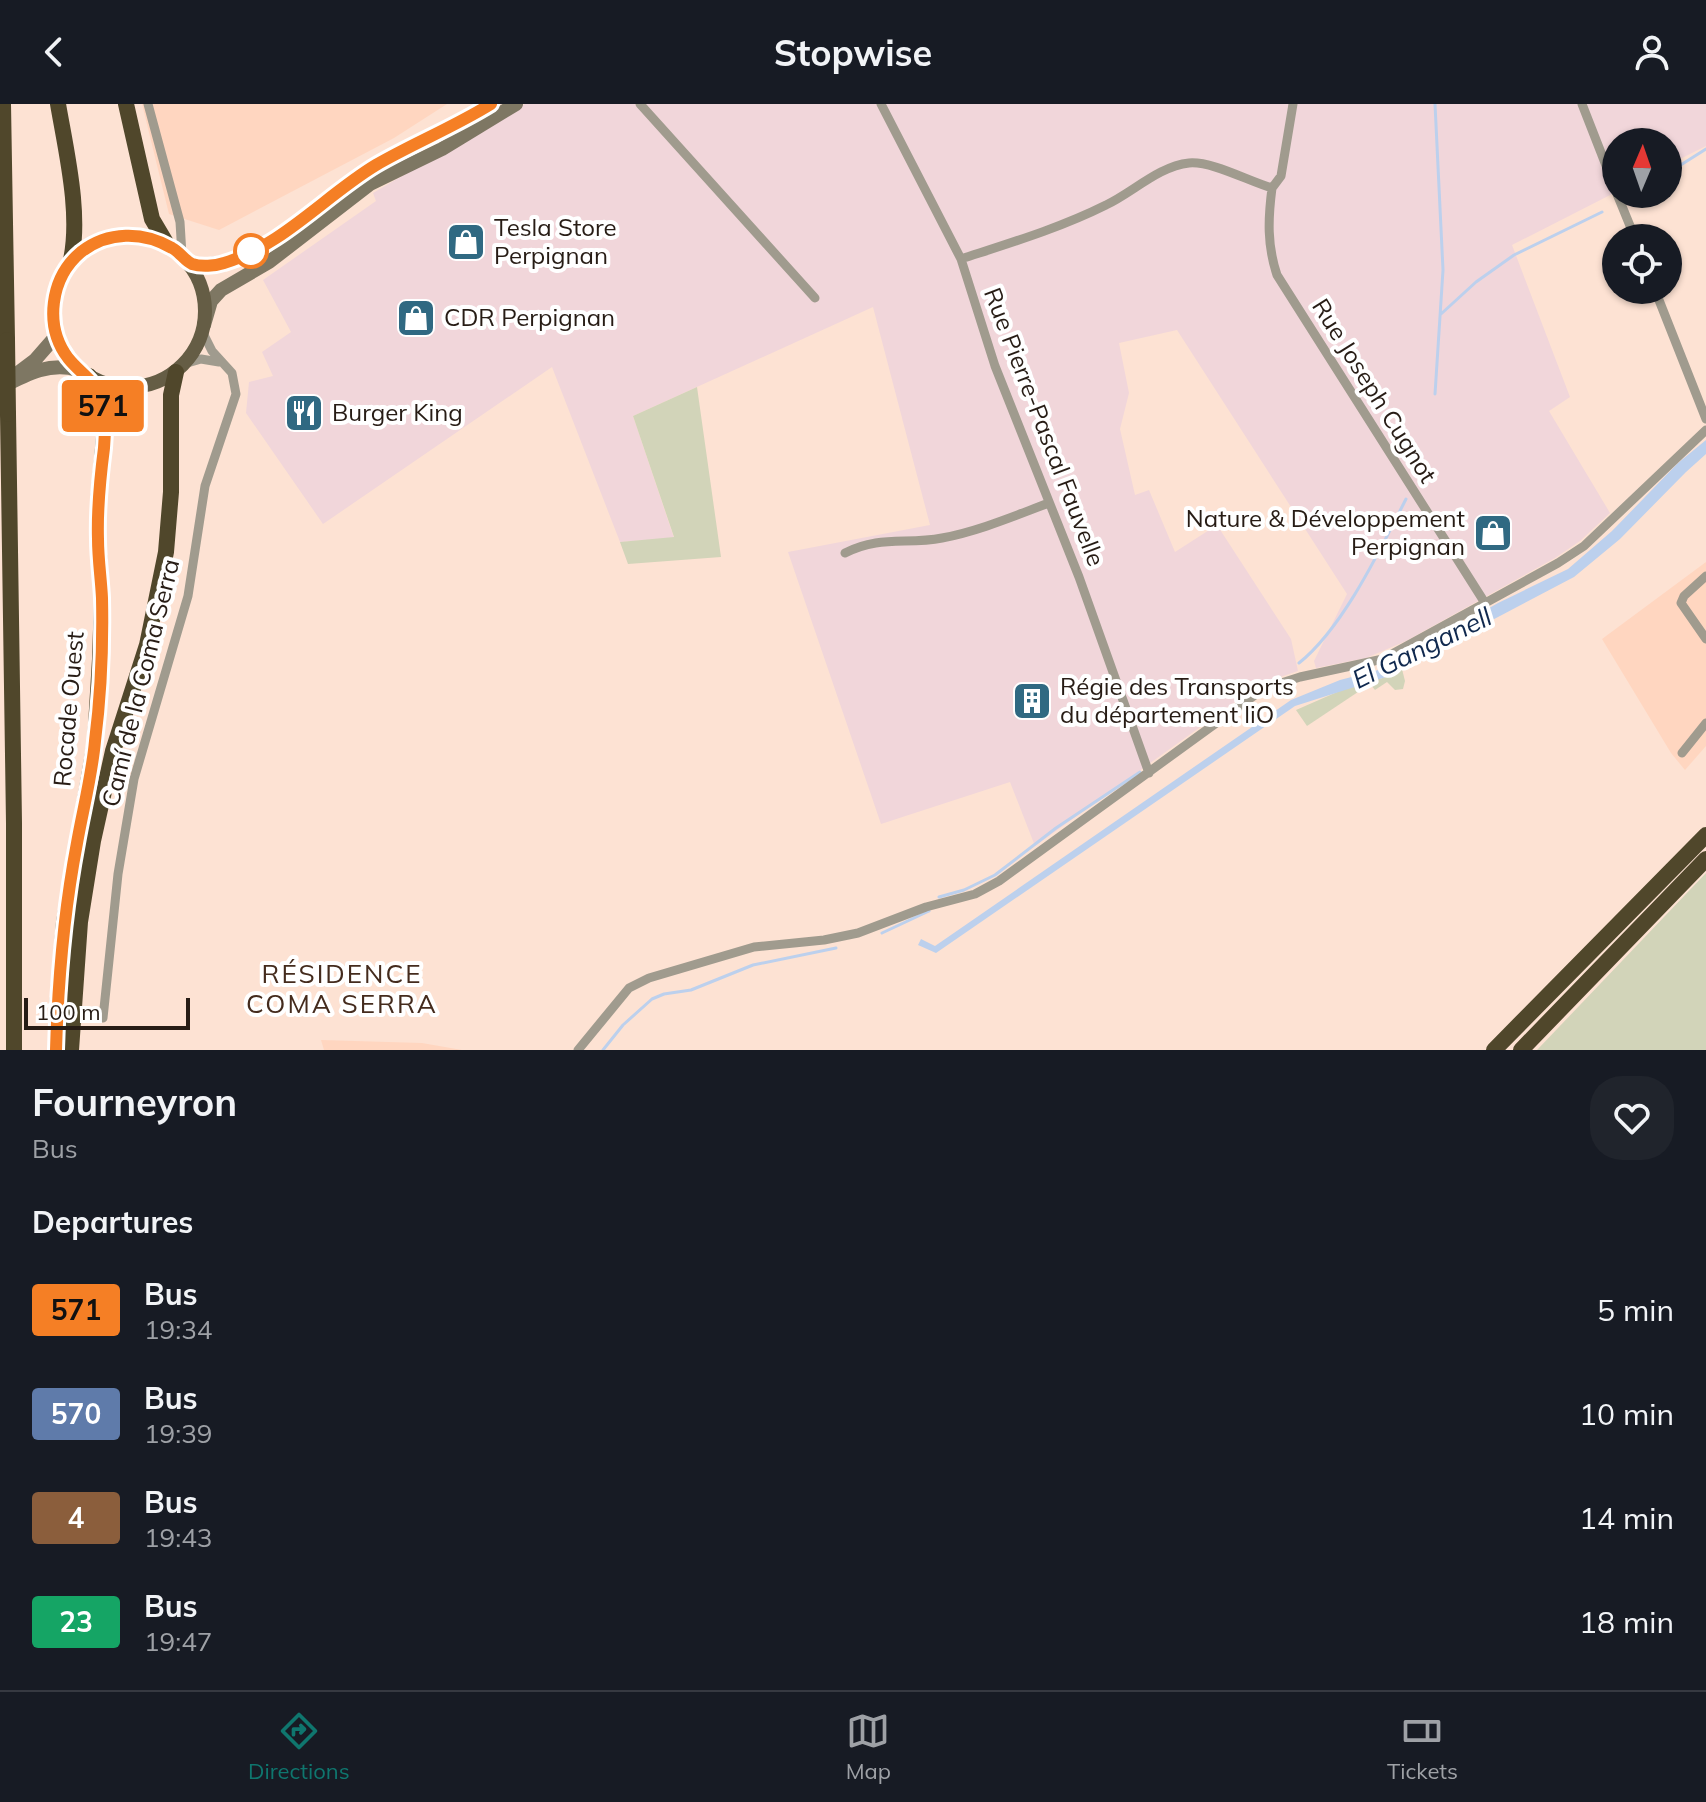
<!DOCTYPE html>
<meta charset="utf-8">
<style>
body{margin:0;font-family:Mulish,sans-serif;background:#20242c;color:#f1f3f6;height:100vh;display:flex;flex-direction:column;font-size:30px;white-space:nowrap}
*{box-sizing:border-box;margin:0}
p{font-size:26px;color:#9ea1a6}
.icon{flex:none;width:44px;height:44px;fill:none;stroke:currentColor;stroke-width:2;stroke-linecap:round;stroke-linejoin:round}
.map{position:relative;height:946px;overflow:hidden}
.side{display:flex;flex-direction:column;background:#171b24;flex:1}
.side>*{flex:none}
.badge{padding:0 16px;border-radius:6px;font-size:28px;line-height:52px}
.needle{width:52px;rotate:2deg}
.buttons{position:absolute;left:1602px;top:24px;display:grid;gap:16px}
.buttons a{display:grid;place-items:center;width:80px;height:80px;border-radius:50%;background:#171b24;box-shadow:0 2px 6px #0004;font-size:40px}
.scale{position:absolute;left:24px;bottom:20px;width:166px;box-sizing:border-box;padding-left:8px;border:4px solid #271c15;border-top:0;font-size:22px;line-height:28px;white-space:nowrap;color:#271c15;-webkit-text-stroke:6px #fff;paint-order:stroke}
.map>.badge{position:absolute;translate:-50% -50%;box-shadow:0 0 0 4px #fff}
h2{padding:0 32px;font-size:30px;line-height:72px}
.round{display:grid;place-items:center;flex:none;width:84px;height:84px;border-radius:32px;background:#20242c}
.headline{display:flex;align-items:center;justify-content:space-between;height:136px;padding:0 32px}
h1{font-size:38px;font-weight:700;line-height:60px}
ul{padding:0;list-style:none}
li{display:flex;align-items:center;gap:24px;height:104px;padding:0 32px}
li div{flex:1}
li b{display:block;font-size:30px}
li em{font-style:normal}
li .badge{min-width:88px;font-weight:700;text-align:center}
header{display:flex;justify-content:space-between;align-items:center;height:104px;padding:0 32px;background:#171b24;font-size:36px;font-weight:700}
.tabs{display:flex;justify-content:space-around;align-items:center;height:112px;border-top:2px solid #363941;background:#171b24;font-size:22px;color:#9ea1a6}
.tabs a{display:grid;justify-items:center;gap:4px}
.tabs .active{color:#0f766e}
.map>svg:first-child{display:block}
.built{fill:#ffd6c0}
.industrial{fill:#f1d6da}
.green{fill:#d2d4b9}
.water{fill:#bcd0ed}
.lines{fill:none;stroke-linecap:round;stroke-linejoin:round}
.stream{stroke:#bcd0ed;stroke-width:3}
.street{stroke:#a09b8e;stroke-width:9}
.secondary{stroke:#7e7763;stroke-width:14}
.primary{stroke:#655d45;stroke-width:14}
.highway{stroke:#50472b;stroke-width:16}
.highway-bridge{stroke:#50472b;stroke-width:16}
.line-casing{stroke:#fff;stroke-width:18}
.line{stroke:#f57f25;stroke-width:12}
.stop-dot{fill:#fff;stroke:#f57f25;stroke-width:4}
.labels{text-anchor:middle;stroke-width:8;stroke-linejoin:round;paint-order:stroke}
.poi-label{font-size:24px;fill:#271c15;stroke:#fff;text-anchor:start}
.street-label{font-size:24px;fill:#271c15;stroke:#fff}
.water-label{font-size:26px;font-style:italic;fill:#0f284e;stroke:#fff}
.neighbourhood-label{font-size:26px;letter-spacing:2px;fill:#442b1d;stroke:#fff}
</style>
<header><svg class="icon" aria-label="back" viewBox="0 0 24 24"><path d="M15 5l-7 7 7 7"/></svg>Stopwise<svg class="icon" aria-label="person" viewBox="0 0 24 24"><circle cx="12" cy="8" r="4"/><path d="M4 21q1-7 8-7t8 7"/></svg></header>
<div class="map">
<svg width="1706" height="946" viewBox="0 0 1706 946">
<rect width="100%" height="100%" fill="#fde2d3"/>
<!-- built -->
<path class="built" d="M142,0H447L394,34L219,126L169,110Z
M1706,458V642L1685,666L1671,649L1602,535Z
M321,936L422,939L462,946H324Z"/>
<!-- industrial -->
<path class="industrial" d="M525,0H1706V42L1668,61V38H1616V88L1512,141L1570,293L1549,307L1610,409L1580,437L1555,454L1406,537L1366,554L1316,564L1314,557L1347,490L1177,226L1119,239L1129,289L1120,325L1135,391L1149,386L1175,448L1217,421L1291,535L1298,567L1260,580L1035,742L1010,678L881,720L788,448L930,421L873,203L633,312L674,434L620,438L552,263L323,420L246,309L249,278L273,272L262,248L291,228L263,176L376,97L373,89Z"/>
<!-- green -->
<path class="green" d="M697,283L721,453L628,460L620,438L674,433L633,312Z
M1402,565L1405,577L1403,585L1395,586L1387,578L1375,586L1370,580L1307,622L1296,606L1344,585L1386,573Z
M1706,769V946H1537Z"/>
<!-- water -->
<path class="water" d="M1706,336V350L1686,368L1620,435L1574,473L1426,551L1425,554L1386,573L1295,602L936,849L918,841L921,835L935,842L1291,596L1340,576L1382,565L1498,499L1568,465L1612,427L1678,359Z"/>
<g class="lines">
<!-- stream -->
<path class="stream" d="M1668,69L1706,45
M1636,91L1637,90
M1441,210L1476,178L1514,151L1602,108
M1435,290L1443,166L1435,0
M1299,559C1343,524 1380,446 1406,395
M939,793L964,786L995,771L1056,724L1140,668
M882,829L929,807
M603,946L623,921L652,895L664,890L691,886L753,861L836,844"/>
<!-- street -->
<path class="street" d="M148,0L180,118L182,151
M640,0L815,194
M881,0L961,155L995,262L1079,473L1149,669
M1582,0L1616,87
M1272,84C1268,115 1267,141 1277,171L1485,499
M1272,84L1281,72L1293,0
M1617,90L1635,134
M961,155C1010,139 1060,124 1106,101C1132,89 1159,62 1189,59C1212,57 1248,77 1272,84
M1655,186L1706,315
M184,260L201,255L219,258
M845,449C880,431 906,441 942,434C979,427 1014,412 1049,399
M1706,472L1684,492L1681,499L1706,535
M1682,649L1706,619
M103,914L118,770L134,675L188,492L205,382L236,290L232,269L212,247L202,227
M578,946L629,884L649,874L754,843L824,836L858,829L926,803L975,790L999,777L1263,585L1300,573L1383,555L1558,459L1584,442L1706,326"/>
<!-- secondary -->
<path class="secondary" d="M189,159C254,172 325,91 378,60C415,38 455,23 491,0
M204,221L211,197L221,186L269,158L370,80L442,45L516,0
M19,268L35,256L56,232
M0,284C25,271 50,257 78,266"/>
<!-- primary -->
<path class="primary" d="M53 207a76 76 0 1 1 152 0a76 76 0 1 1-152 0Z"/>
<!-- highway -->
<path class="highway" d="M3,0L7,236
M58,0C66,47 82,113 70,160
M126,0L152,115L168,142
M8,310L14,719V946
M56,946L57,905L64,818L95,638L100,555L102,496L98,435V400L105,322L102,294L89,272
M71,946L80,818L93,737L113,647L147,541L166,448L171,388V291L176,268
M1494,946L1706,731
M1521,946L1706,755"/>
<!-- highway-bridge -->
<path class="highway-bridge" d="M7,236L8,310"/>
</g>
<g class="lines">
<defs>
<path id="line" d="M56,946C58,877 64,807 77,739C83,705 92,671 95,637C101,590 103,540 102,494C101,474 98,455 98,435C97,404 100,375 104,344C105,328 107,308 101,293C93,275 79,268 68,254C44,222 50,174 81,148C108,127 143,127 172,144C180,148 185,157 192,160C201,163 215,162 224,159C282,142 326,91 376,61C414,39 454,23 491,0"/>
</defs>
<!-- line casing -->
<use href="#line" class="line-casing"/>
<!-- line -->
<use href="#line" class="line"/>
</g>
<!-- icons -->
<defs>
<symbol id="shop-square" viewBox="-11 -11 22 22"><rect x="-9" y="-9" width="18" height="18" rx="4" fill="#306982" stroke="#fff"/><path d="M-5-2.5h2.3a2.7 3.5 0 0 1 5.4 0H5L5.5 6h-11ZM-1.5-2.5h3a1.5 2.3 0 0 0-3 0Z" fill="#fff"/></symbol>
<symbol id="restaurant-square" viewBox="-11 -11 22 22"><rect x="-9" y="-9" width="18" height="18" rx="4" fill="#306982" stroke="#fff"/><path d="M-5-6h1v4h1v-4h1v4h1v-4h1v5L-1.5 .5V6h-2V.5L-5-1ZM5-6V6H3V1.5H1.5Q1.5-4 5-6Z" fill="#fff"/></symbol>
<symbol id="building-square" viewBox="-11 -11 22 22"><rect x="-9" y="-9" width="18" height="18" rx="4" fill="#306982" stroke="#fff"/><path d="M-4-6H4V6H1V3H-1V6H-4ZM-2.5-4.3h1.7v1.8h-1.7ZM.8-4.3h1.7v1.8H.8ZM-2.5-1h1.7V.8h-1.7ZM.8-1h1.7V.8H.8Z" fill="#fff"/></symbol>
</defs>
<g fill-rule="evenodd">
<use href="#shop-square" x="444" y="116" width="44" height="44"/>
<use href="#shop-square" x="394" y="192" width="44" height="44"/>
<use href="#restaurant-square" x="282" y="287" width="44" height="44"/>
<use href="#shop-square" x="1471" y="407" width="44" height="44"/>
<use href="#building-square" x="1010" y="575" width="44" height="44"/>
</g>
<!-- markers -->
<circle class="stop-dot" cx="251" cy="147" r="16"/>
<g class="labels">
<!-- poi labels -->
<g class="poi-label">
<text x="494" y="132">Tesla Store<tspan x="494" dy="28">Perpignan</tspan></text>
<text x="444" y="222">CDR Perpignan</text>
<text x="332" y="317">Burger King</text>
<text x="1465" y="423" text-anchor="end">Nature &amp; Développement<tspan x="1465" dy="28">Perpignan</tspan></text>
<text x="1060" y="591">Régie des Transports<tspan x="1060" dy="28">du département liO</tspan></text>
</g>
<!-- street labels -->
<g class="street-label">
<text transform="translate(1374 287) rotate(58)" y="8">Rue Joseph Cugnot</text>
<text transform="translate(1044 323) rotate(69)" y="8">Rue Pierre-Pascal Fauvelle</text>
<text transform="translate(141 579) rotate(-76)" y="8">Camí de la Coma Serra</text>
<text transform="translate(69 605) rotate(-85)" y="8">Rocade Ouest</text>
</g>
<!-- water labels -->
<g class="water-label">
<text transform="translate(1422 544) rotate(-26)" y="9">El Ganganell</text>
</g>
<!-- neighbourhood labels -->
<g class="neighbourhood-label">
<text x="342" y="879">RÉSIDENCE<tspan x="342" dy="30">COMA SERRA</tspan></text>
</g>
</g>
</svg>
<div class="buttons">
<a><svg class="needle" viewBox="-14 -14 28 28"><path d="M0-13l5 13h-10z" fill="#e53935"/><path d="M0 13l5-13h-10z" fill="#9ea1a6"/></svg></a>
<a><svg class="icon" aria-label="locate" viewBox="0 0 24 24"><circle cx="12" cy="12" r="6"/><path d="M12 2v4M12 18v4M2 12h4M18 12h4"/></svg></a>
</div>
<div class="scale">100 m</div>
<b class="badge" style="left:103px;top:302px;background:#f57f25;color:#111">571</b>
</div>
<section class="side">
<div class="headline"><div><h1>Fourneyron</h1><p>Bus</p></div><a class="round"><svg class="icon" aria-label="heart" viewBox="0 0 24 24"><path d="M12 20l-8-8c-3-5 5-10 8-4 3-6 11-1 8 4z"/></svg></a></div>
<h2>Departures</h2>
<ul>
<li><span class="badge" style="background:#f57f25;color:#111">571</span><div><b>Bus</b><p>19:34</p></div><em>5 min</em></li>
<li><span class="badge" style="background:#5f7baa;color:#fff">570</span><div><b>Bus</b><p>19:39</p></div><em>10 min</em></li>
<li><span class="badge" style="background:#8b5e3c;color:#fff">4</span><div><b>Bus</b><p>19:43</p></div><em>14 min</em></li>
<li><span class="badge" style="background:#15a565;color:#fff">23</span><div><b>Bus</b><p>19:47</p></div><em>18 min</em></li>
</ul>
</section>
<nav class="tabs">
<a class="active"><svg class="icon" aria-label="directions" viewBox="0 0 24 24"><path d="M12 3l9 9-9 9-9-9zM9 14v-3h6M13 9l2 2-2 2"/></svg>Directions</a>
<a><svg class="icon" aria-label="map" viewBox="0 0 24 24"><path d="M3 6l6-2 6 2 6-2v14l-6 2-6-2-6 2zM9 4v14M15 6v14"/></svg>Map</a>
<a><svg class="icon" aria-label="tickets" viewBox="0 0 24 24"><path d="M3 7h18v10H3zM15 7v10"/></svg>Tickets</a>
</nav>
